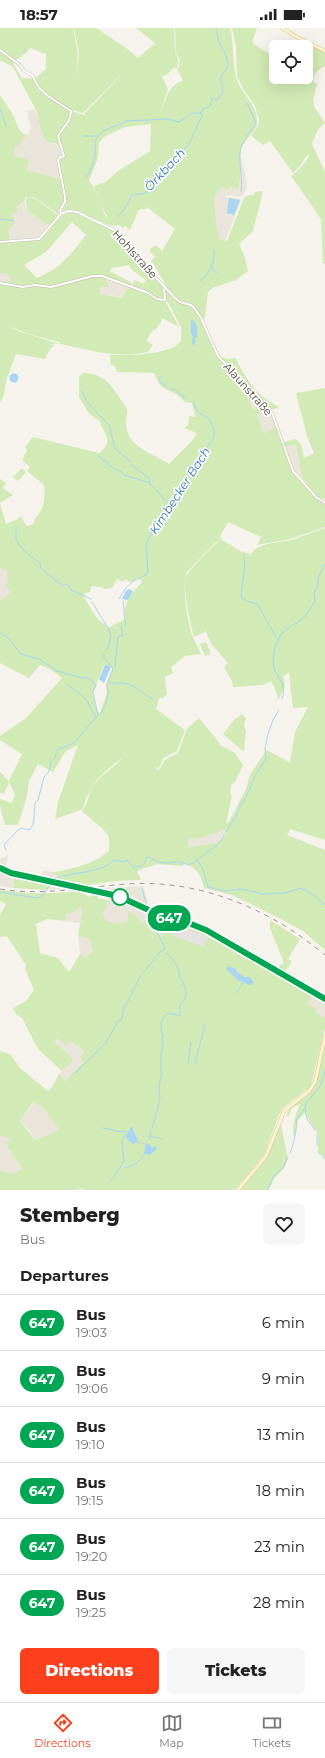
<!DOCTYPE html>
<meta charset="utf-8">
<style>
body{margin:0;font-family:Montserrat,sans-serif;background:#f6f6f6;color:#222;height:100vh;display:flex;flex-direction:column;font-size:15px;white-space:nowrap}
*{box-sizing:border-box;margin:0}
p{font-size:13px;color:#767676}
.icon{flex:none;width:22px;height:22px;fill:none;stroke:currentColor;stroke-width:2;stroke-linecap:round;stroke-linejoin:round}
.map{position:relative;height:1162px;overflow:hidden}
.sheet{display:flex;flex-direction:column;background:#fff;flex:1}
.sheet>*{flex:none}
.badge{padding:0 8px;border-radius:13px;font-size:14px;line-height:26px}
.controls{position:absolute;left:269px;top:12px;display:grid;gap:8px}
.controls a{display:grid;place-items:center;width:44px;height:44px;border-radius:6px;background:#fff;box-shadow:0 4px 16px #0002;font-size:20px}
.map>.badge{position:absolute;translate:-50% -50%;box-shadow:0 0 0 2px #fff}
h2{padding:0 20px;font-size:15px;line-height:36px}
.round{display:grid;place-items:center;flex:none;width:42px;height:42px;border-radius:6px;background:#f6f6f6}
.headline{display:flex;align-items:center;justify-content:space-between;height:68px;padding:0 20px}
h1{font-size:19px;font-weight:800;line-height:30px}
.primary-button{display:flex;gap:8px;margin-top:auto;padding:8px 20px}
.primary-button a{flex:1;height:46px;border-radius:6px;background:#fc3f1d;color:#fff;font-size:16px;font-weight:800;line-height:46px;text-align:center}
.primary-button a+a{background:#f6f6f6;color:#222}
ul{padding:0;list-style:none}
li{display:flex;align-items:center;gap:12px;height:56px;padding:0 20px;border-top:1px solid #e0e0e0}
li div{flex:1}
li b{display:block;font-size:15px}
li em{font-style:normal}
li .badge{min-width:44px;font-weight:700;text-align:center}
.status{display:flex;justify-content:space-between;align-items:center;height:28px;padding:0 20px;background:#fff;direction:ltr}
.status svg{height:11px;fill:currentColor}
.tabs{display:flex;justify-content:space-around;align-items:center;height:56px;border-top:1px solid #e0e0e0;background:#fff;font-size:11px;color:#767676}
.tabs a{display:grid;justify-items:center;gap:2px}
.tabs .current{color:#fc3f1d}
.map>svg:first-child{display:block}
.residential{fill:#eae5da}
.green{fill:#d2eab5;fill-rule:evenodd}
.parking{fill:#e5e3e0}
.water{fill:#a9d4f2}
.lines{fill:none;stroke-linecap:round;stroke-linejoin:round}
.stream{stroke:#a9d4f2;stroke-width:1}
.street-casing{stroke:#c2bbae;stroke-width:3}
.secondary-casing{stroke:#d6c79b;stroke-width:4}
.street{stroke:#fff;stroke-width:2}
.secondary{stroke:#fff3cd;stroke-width:3}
.rail{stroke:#9a9a9a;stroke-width:1;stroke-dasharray:5 5;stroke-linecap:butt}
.line-casing{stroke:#fff;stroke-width:9}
.line{stroke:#00a651;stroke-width:6}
.stop-dot{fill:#fff;stroke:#00a651;stroke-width:2}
.labels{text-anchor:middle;stroke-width:3.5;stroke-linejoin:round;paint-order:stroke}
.street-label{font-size:11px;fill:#4b4439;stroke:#fff}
.water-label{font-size:12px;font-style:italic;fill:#2e7ab2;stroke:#fff}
</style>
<div class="status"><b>18:57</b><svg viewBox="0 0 49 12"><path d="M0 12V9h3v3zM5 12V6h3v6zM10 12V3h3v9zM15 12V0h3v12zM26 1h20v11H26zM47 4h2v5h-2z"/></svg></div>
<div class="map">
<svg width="325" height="1162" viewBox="0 0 325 1162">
<rect width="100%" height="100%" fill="#f6f3ec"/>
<!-- residential -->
<path class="residential" d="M35,81L47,114L55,116L60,119L63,124L62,129L58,130L61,151L25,142L30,132L14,128L15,120L31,102L27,83Z
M241,128L247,157L246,163L241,169L226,167V169L239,171L241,173L225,213L220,211L216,197L214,170L221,159L228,162L231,159L238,161L240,155V130Z
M25,172L26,181L44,195L50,197L39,210L9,212L10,187Z
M0,245L8,246L11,251V255L0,253Z
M107,250L128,259L121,269L99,265V259Z
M259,371L272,385L276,399L266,405L263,403L257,387L260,384L259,381H253L250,374Z
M296,416L302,448V450L294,442L285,419Z
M0,540L7,541V559L11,565L0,573Z
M226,801L225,809L215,815L189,819L188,811L202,810Z
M8,827L5,845L15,848L13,860L0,858V831Z
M43,843L55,844L58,849L52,851L40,849Z
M49,856L69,860L47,862Z
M143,858L150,880L174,889L165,891L161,910L148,890L143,895L128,891L123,896L110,894L104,890L103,883L107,880V872L113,866L93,861Z
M81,878L82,884L80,895L66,893V886Z
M78,908L90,911L93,923L85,930L80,926Z
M312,967L325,974V990L316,984L317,982L307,975Z
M58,1010L70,1013L84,1024L83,1034L65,1053L59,1046L72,1033L55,1013Z
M35,1073L44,1081L59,1102L35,1112L30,1103L20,1093Z
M0,1108L10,1109L9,1123L19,1134L22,1141L12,1146L0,1142Z"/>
<!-- green -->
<path class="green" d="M0,0H73L78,26L75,55L79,26L74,0H96L125,19L138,30L155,15L136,0H174L175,21L179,35L176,41L174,39L169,45L162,49L168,61L160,86C167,72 167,57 183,53L178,42H176L179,39L180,33L176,23L175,0H230C235,19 231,40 239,57C245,68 257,79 257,93C258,102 246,110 242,119C237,132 243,147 238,161L231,159L228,162L221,159L214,170L216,197L220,211L227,213L245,168L253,167L255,164L263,163L253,203L239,216L244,227L248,243L236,252L212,260L208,264L205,289L203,292L220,328L227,331L236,330C245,351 258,369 279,379L272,382L259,371L250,374L253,381H259L260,384L257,387L263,403L266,405L276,399L291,440L312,465L325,476V499L290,511L257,517L261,509L228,494L220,508L222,511L216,514L187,544C181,554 188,598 193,609C195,615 199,620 201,626L185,628L171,639L173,645L165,649L167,666L163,670H159L156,681L185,702L177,723L163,730L160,738L156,741L159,742L165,732L178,725L187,701L199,690L222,718L235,725L243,737L235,754L231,757L230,766L232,768L226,796L229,794L246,761L250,746L267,722L290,735L295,704L308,679L293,680L289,645L283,648L285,659L278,672L276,663L271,653L263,657L233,659L232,653L224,639L228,635L211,616L206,603L194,609C191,598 182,558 186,548C188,543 214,517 220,512H222L240,523L251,526C258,514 279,515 292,512C303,508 314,504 325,500V812L290,801L287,807L325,822V922L303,903L275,888L232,867L204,860C200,845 198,841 184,835L183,838L157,836L137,843L141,852L116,853L80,858L52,851L57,849L55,844C76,840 93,836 109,823V809L103,801L82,783C88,777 88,765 93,758C101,746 115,740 123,729C101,747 91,752 83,781L55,791L58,774L78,717L65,724L53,744L38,736L29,753L27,768L18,797H5L0,778V771L12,775L15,766L9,754L4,766L0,765V744L9,753L22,726L0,712V708L26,690L62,650L50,641L40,637L29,650L0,635V573L11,565L7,559V542L0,540V451L6,455L3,460L13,467L0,475L6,496L18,491L21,488L26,498L34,496C34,490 37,489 40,484C45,475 45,467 44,457L27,443L30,439L22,432L27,422L25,419L33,409C55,414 77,420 99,425C115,413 104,408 100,393L89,386L79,369V349L83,345C106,346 111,357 123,375C125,378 127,379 127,383C128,387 126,388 126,391C125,396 128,406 130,410C139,423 156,427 169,436L192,413L197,405L184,400L188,397L189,388L195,389L192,375L185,374L176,366L163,360L159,356L154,345L117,344L115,338L111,337L110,327C129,327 168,328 181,313V299L168,274L165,271H160L140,262L146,252L132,242L129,237L112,240L110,243L132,255L130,259L107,249L106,252L109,259H100L99,265L121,270L128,259L165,273L179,299L162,290L160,296L155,302H153L146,313L153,317L148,324C113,331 93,322 60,316L59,314L32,307L8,298L18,303L59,316H49L53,317L54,318L50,321L45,331L16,326L7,350L3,369L0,374V253L11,254V251L8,246L0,245V215L39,212C55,201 54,183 77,185V183C72,182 66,184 61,181L66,172L59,132L60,130L65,129L59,115L58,108L67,97L71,83L90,89L84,86L117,52L121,45L117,51L83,85L72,82L59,76L70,82C72,99 51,102 60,119L55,115L47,114L41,102L37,84L13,39L0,32V23L14,34L13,35L22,50L34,51L46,41V26L30,20L25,26L14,33L0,22ZM151,96L150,123L118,143L106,154L94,158L100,176L107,188L106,190L93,158L89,153L98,130L99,115L104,109L125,99ZM147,179L175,201L162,223L156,217L149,222L155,229L151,233C160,244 167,265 178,272C182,274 187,274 191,275L188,277L178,274L133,226L113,202L82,186L111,198L119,197L123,200L125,198L130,202L138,183L141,181H146ZM72,194L86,207C72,225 60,241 37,250L24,237L46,224ZM138,550L142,554C131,566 123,574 125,591L110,599C97,595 90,578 83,568L86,565L90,564L91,558L101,559L104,561L112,560L117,551L123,554L125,551L132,555ZM104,637L112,640V642L106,656L107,665L100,685L97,684L93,665ZM226,801L225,809L215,815L189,819L188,811L202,810Z
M232,0H257L252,15L276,30V49H306V19H303V13L306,15L313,14L316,19L325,20V38C318,41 314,45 313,53L317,56L313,72L315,80L325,95L318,101L312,116L325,144V235L323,236L321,191L291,148C297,144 308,133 309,127L308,126L299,139L293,145L270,113L263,117L251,108L258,97L259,92L255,78L244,62L237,48L236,18Z
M0,67C4,73 9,80 13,87C17,94 17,104 27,107L15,120L14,128L30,132L26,142L61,151L64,172L58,186L34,169H26L25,172L17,179V184L10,187L14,190L15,194L9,202V212L0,213Z
M28,169L34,170L58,187L50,197L44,195L27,182L26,172Z
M135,252L144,256L140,262L131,258Z
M325,360V471L319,470L315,466L302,450L296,416L285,419L284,414L295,411L301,416L304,430L314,425L307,408L296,365Z
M22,440L26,444L18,453L13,449Z
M206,614L211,626L205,628L200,616Z
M242,686L246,690L244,698L246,703L244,724L223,706L234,692Z
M15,848L49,856L47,862L13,860Z
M0,862L31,865H56L78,863L90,869L92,865L99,867L97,870L107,872V880L103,884L104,890L110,894L123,896L128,891V886L132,884L143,895L148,890L161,910L165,891L174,889C184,898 198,899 210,906C245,925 278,946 312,967L307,975L317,981L316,984L325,990V1000L311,1057L312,1062L315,1056L325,1017V1132L318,1123V1106L308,1090L306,1084L298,1092L294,1110C291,1098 296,1086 300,1076L292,1080L289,1088L286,1089L290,1079L308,1067L307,1061L282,1081L278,1089L264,1127L235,1162H83L82,1160L76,1162H0V1142L12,1146L22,1141C18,1131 9,1126 7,1115L10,1110L0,1108V1023L10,1026L20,1040L48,1063L52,1059L59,1046L65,1053L83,1034L80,1030L84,1024L81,1021L70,1013L66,1018L58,1010L55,1014L69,1027L73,1033L62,1043L38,1021L22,990L16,986L13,980L26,973L34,962L25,941L26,937L7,908L0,909V887L6,876L0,873ZM81,878L82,884L78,908L90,911L93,923L85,930L80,926L70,943L66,941L58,930L40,925L36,896L47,891L66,893V886L74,884ZM34,1073L44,1081L59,1102L35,1112L20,1093Z
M270,892L300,911L288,931L292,933L284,946L277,942L280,937L284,935L270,900Z
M285,1086L281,1097L288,1130L285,1139L274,1151L269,1162H239L267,1129Z"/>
<!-- parking -->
<path class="parking" d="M176,897L208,909L205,919L174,908L173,906Z"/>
<!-- water -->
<path class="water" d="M229,170L240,172L234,187L227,185Z
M191,292L195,294L197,298V309L194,311L196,312L194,318L192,315L193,308L191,305Z
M9.5 350a4.5 4.5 0 1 1 9 0a4.5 4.5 0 1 1-9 0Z
M129,561L133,563L128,572L122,571L126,563Z
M105,637L111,639L104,655L99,651Z
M227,938L236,941L237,944L244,949H250L254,955L250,957L238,952L227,942Z
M131,1099H132L138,1113L133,1116L128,1112L126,1108Z
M146,1116H149L152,1120L156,1118L157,1121L149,1127L144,1125Z"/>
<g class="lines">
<!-- stream -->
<path class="stream" d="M0,80L6,98
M84,108H97
M87,149C91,142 93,134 95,128C97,121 92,115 99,107C106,99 118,99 126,93L168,91L179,94L193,85H201L203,81L210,78L212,71L214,70L217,72C227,60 221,63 221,49L228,38V35L225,25L219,15L216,0
M241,163C243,149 239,138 240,125C240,115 252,103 256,95L247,75
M118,189L126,179L132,167L147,165L155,156L157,150L167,136L188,118L202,88L201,85
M0,191L14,193
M212,239L215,244
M217,245L219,246
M200,253C210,246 215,234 214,222
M161,349L159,351L161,355L167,359
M171,360L186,370
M82,363L86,372L94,382L109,397L115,421L131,434
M98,428L107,434L108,437L122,444L124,447L150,455
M132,437L149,450L150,456L163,469V471L170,475
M16,499V512L21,519L29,527L40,535L41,540L51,549L63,557L68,556L71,562L91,571
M244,527C246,539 242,555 241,569C247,576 259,572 261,583L278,612
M119,571C128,555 131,554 146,547L148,544L146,517L150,507L167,483L175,465L194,442L197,434L214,409V401L209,391L197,383L193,374
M92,574L108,600L111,607L108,620L105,623
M0,605L8,610L21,626L39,631L57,643L82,650H89L96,657L93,664L98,687L74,715L57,722L55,730L51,734L49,743L44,749L38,772L35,775L34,789L33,797L29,802L22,800L18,802L4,817L6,822
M115,639L118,609L123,607L121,599L126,596C123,589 125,581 123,573
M109,654C117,658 121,653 127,656C138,659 144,667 154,672
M67,656L86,671L96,689
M282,671C287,655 279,653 274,640C271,630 276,613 282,605C288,599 296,596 302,591C308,586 311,579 315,573L314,565L317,560L319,548L325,536
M101,685C106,679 110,665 107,657L113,641L104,630V626
M226,804L237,786L241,776L246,769L256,746L266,731L265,721L268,706L273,692L279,682
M197,832L216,818L224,809V807
M0,843H1
M142,860L147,880
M0,864L37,870C48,867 47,855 56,851C71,843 102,846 114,832L125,834L126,832L128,833L133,839L142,838L145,835L146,830L149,829C156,835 169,837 177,833L189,837L197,832L203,841L208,859L225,863L242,861L262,866L285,865L301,860L314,867L325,877
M144,944L159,925L165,921L151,889
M237,965L243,955
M188,1035L191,1014
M195,1036L205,996
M74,1046L106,1015L118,993L122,991L123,983L141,947
M305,1081L307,1091L315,1102
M103,1100L113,1102
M152,1101L160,1072L159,1059L161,1048V1024L163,1018L162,1011L163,1007C159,999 161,990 168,985L180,988V977C189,969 186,962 182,952L180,951C181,941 173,931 166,925
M114,1103L127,1104
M150,1108L153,1109
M155,1109L161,1111
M149,1112L151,1103
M137,1114L146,1116
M317,1118V1105
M318,1124L325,1131
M290,1125C293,1118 298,1099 296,1092L305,1080L306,1075L320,1059L325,1043
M125,1140C134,1138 141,1133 145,1125
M111,1153L124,1133L122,1115L124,1108H126
M267,1162L275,1146L282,1141L288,1129"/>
<defs>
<path id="street" d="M0,22L20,37L24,43L32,47L39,60L48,68L71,83C71,94 63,99 58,108L64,128L59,130L58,132L65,169V174L60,182L61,186
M0,214L39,211L61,186L68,183L77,184L114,202L130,222L175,270L180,274L191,277L195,281L201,290L218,328L272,385L293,443L316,469L325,475
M0,255L23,259L35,257L51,259L93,248H102L146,264L157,271L165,272L164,258"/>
<path id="secondary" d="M282,0L295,8L325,23
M0,841L11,845L117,868L164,889L186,894L206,902L325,971
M238,1162L266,1128L284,1083L309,1063L315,1054L325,1009"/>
</defs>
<!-- street casing -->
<use href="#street" class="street-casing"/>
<!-- secondary casing -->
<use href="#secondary" class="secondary-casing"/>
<!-- street -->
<use href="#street" class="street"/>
<!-- secondary -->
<use href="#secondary" class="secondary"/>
<!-- rail -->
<path class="rail" d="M0,861C44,868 83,859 127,856C200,851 270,881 325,927"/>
</g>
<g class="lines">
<defs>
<path id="line" d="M0,840L11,845L118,868L164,889L186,894L206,902L325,971"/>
</defs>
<!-- line casing -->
<use href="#line" class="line-casing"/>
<!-- line -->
<use href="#line" class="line"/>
</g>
<!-- markers -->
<circle class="stop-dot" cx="120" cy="869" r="8"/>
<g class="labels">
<!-- street labels -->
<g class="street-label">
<text transform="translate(135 226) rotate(48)" y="4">Hohlstraße</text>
<text transform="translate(248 361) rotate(48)" y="4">Alaunstraße</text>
</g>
<!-- water labels -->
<g class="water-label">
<text transform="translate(165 142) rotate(-47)" y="4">Örkbach</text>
<text transform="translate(180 463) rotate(-57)" y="4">Kimbecker Bach</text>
</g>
</g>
</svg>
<div class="controls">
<a><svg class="icon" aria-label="locate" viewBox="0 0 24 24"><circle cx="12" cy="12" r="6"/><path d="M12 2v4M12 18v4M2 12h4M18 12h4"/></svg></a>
</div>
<b class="badge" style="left:169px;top:890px;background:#00a651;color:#fff">647</b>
</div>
<section class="sheet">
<div class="headline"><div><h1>Stemberg</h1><p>Bus</p></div><a class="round"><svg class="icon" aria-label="heart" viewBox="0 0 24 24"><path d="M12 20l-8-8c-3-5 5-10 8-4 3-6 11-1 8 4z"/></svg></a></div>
<h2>Departures</h2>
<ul>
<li><span class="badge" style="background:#00a651;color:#fff">647</span><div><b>Bus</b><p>19:03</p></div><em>6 min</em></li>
<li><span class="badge" style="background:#00a651;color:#fff">647</span><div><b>Bus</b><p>19:06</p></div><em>9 min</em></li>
<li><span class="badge" style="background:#00a651;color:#fff">647</span><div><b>Bus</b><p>19:10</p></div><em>13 min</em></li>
<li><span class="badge" style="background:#00a651;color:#fff">647</span><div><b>Bus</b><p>19:15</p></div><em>18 min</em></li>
<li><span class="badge" style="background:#00a651;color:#fff">647</span><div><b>Bus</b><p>19:20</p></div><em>23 min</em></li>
<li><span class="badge" style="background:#00a651;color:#fff">647</span><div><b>Bus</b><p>19:25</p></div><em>28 min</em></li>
</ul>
<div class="primary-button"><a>Directions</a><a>Tickets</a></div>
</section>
<nav class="tabs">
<a class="current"><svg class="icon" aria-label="directions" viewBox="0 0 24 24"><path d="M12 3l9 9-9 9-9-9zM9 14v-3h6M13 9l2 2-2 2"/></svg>Directions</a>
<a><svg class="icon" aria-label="map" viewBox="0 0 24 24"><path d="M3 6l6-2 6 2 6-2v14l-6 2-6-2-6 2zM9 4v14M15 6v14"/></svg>Map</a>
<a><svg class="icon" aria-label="tickets" viewBox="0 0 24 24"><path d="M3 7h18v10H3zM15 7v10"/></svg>Tickets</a>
</nav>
